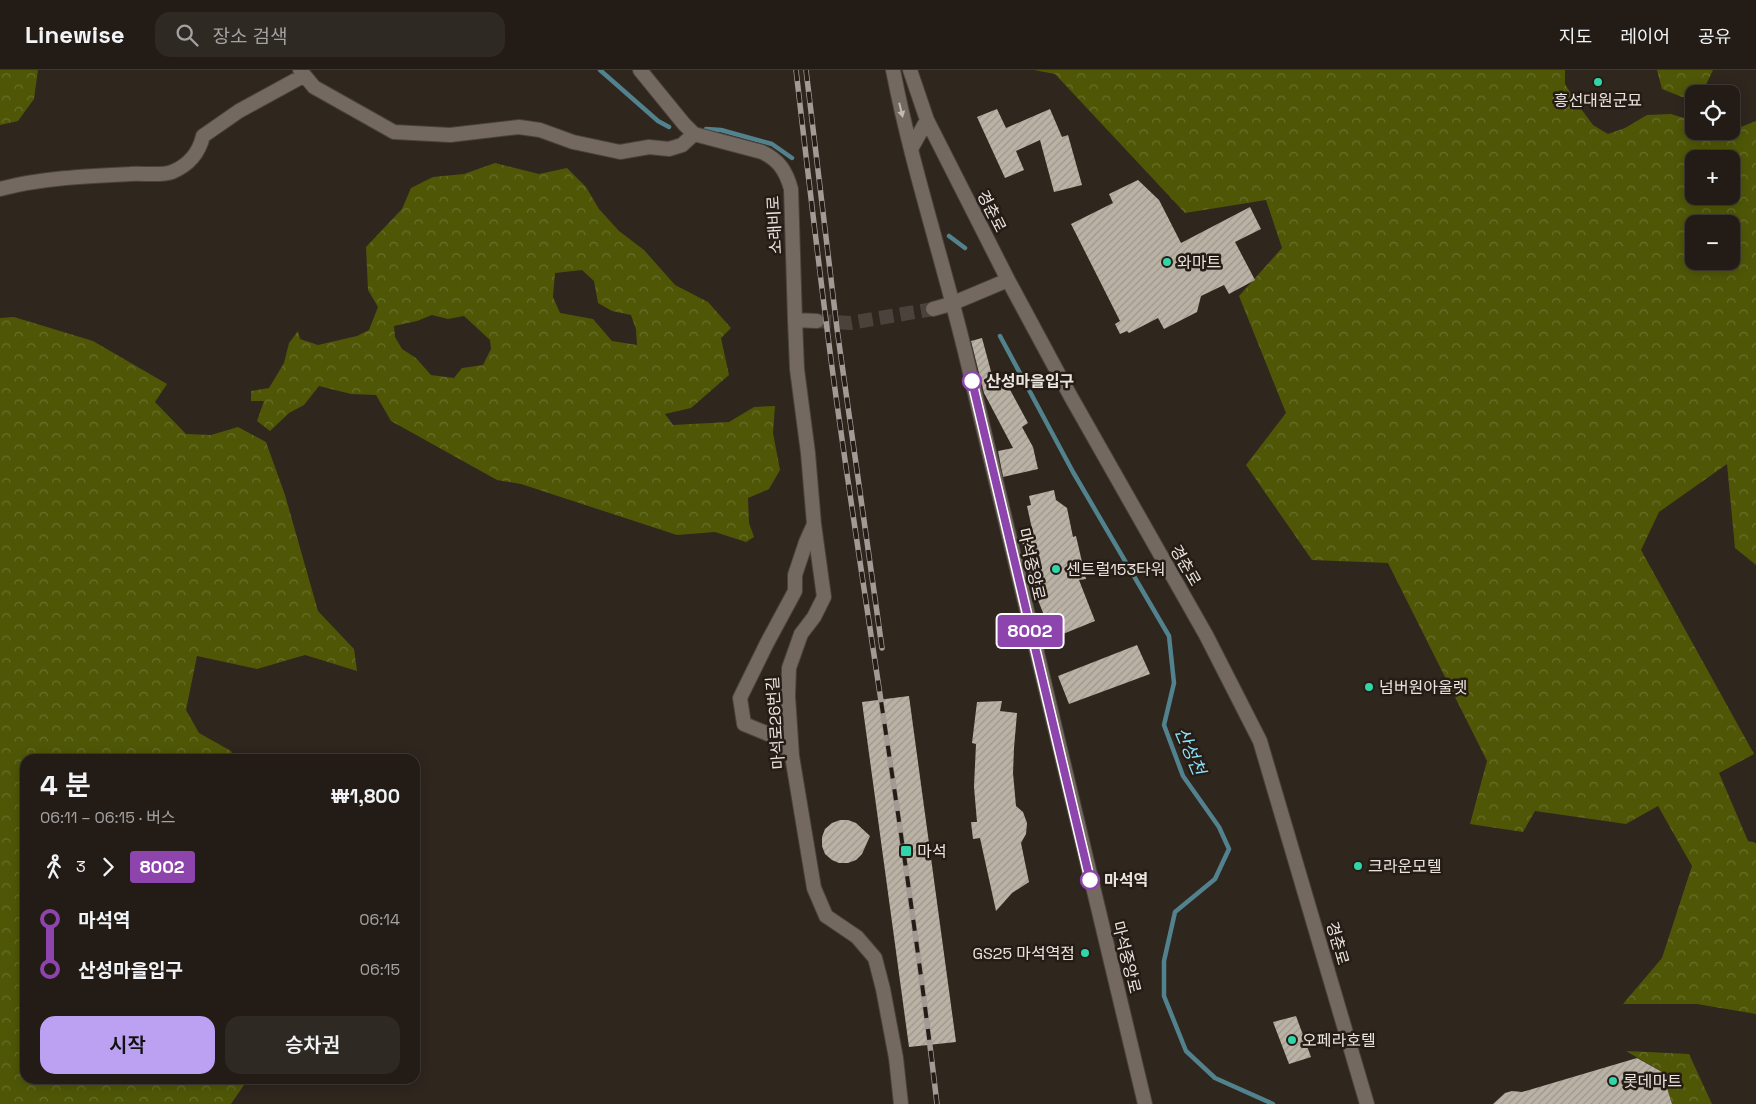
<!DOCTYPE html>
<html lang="ko">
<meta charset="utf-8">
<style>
body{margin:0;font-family:"Space Grotesk","Noto Sans KR",sans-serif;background:#2f2923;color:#f1f3f6;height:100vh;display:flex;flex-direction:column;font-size:19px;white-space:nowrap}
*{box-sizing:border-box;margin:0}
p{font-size:16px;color:#a3a1a1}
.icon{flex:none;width:28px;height:28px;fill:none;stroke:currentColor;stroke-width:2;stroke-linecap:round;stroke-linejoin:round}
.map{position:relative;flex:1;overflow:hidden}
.details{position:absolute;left:20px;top:684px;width:400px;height:330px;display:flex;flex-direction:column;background:#231c16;border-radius:15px;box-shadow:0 2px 12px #0003,0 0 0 1px #403a35}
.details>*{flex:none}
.badge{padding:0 10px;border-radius:4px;font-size:18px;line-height:32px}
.controls{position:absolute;left:1685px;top:15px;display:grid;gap:10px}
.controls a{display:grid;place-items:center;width:55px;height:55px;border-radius:10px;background:#231c16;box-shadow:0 2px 12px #0003,0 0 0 1px #403a35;font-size:25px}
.map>.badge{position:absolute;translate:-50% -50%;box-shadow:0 0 0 2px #fff}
.legs{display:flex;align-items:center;gap:8px;height:55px;padding:0 20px;font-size:16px}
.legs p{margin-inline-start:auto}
.summary{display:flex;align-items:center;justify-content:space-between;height:85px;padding:0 20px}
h1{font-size:28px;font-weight:600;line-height:38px}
.button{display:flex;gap:10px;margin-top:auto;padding:10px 20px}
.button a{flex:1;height:58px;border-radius:15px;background:#bca0f2;color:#111;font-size:20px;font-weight:600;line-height:58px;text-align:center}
.button a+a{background:#2f2923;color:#f1f3f6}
ul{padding:0 20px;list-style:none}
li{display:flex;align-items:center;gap:18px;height:50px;font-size:19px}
li i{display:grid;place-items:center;width:8px;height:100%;margin:0 6px;background:currentColor}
li i::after{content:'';width:12px;height:12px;margin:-6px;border:4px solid;border-radius:50%;background:#231c16}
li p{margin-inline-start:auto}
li:first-child i{background:linear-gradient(#0000 50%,currentColor 0)}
li:last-child i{background:linear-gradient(currentColor 50%,#0000 0)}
header{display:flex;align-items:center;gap:30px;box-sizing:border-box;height:70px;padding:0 25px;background:#231c16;border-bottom:1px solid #403a35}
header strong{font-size:24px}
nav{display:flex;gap:28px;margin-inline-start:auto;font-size:18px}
.search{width:350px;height:45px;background:#2f2923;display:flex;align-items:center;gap:12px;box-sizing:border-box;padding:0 18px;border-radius:15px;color:#a3a1a1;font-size:19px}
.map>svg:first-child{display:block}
.forest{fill:url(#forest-crowns);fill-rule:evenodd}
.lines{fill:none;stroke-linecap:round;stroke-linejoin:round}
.stream{stroke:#52828d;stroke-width:4.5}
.building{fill:url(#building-hatch)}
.minor-tunnel{stroke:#4b423b;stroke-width:14;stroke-dasharray:14 7;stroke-linecap:butt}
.minor-casing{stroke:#4a423c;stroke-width:16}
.minor{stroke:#746960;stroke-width:14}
.rail-casing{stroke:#a29a94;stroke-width:5.5}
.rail{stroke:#251d15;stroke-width:4;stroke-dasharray:11;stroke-linecap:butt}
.oneway{fill:#c1b9b3}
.line-1-casing{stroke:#fff;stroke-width:11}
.line-1{stroke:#8e44ad;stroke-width:8}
.poi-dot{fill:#32d4a9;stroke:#251d15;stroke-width:2}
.stop-1-dot{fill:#fff;stroke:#8e44ad;stroke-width:2.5}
.labels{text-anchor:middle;stroke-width:5;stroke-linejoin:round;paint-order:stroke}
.poi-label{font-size:16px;fill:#eae4df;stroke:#251d15;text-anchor:start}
.street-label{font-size:16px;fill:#eae4df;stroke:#251d15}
.stop-label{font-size:16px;font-weight:bold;fill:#eae4df;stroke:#251d15;text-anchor:start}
.water-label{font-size:18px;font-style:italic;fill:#8adff9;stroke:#251d15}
</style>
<header>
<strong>Linewise</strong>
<div class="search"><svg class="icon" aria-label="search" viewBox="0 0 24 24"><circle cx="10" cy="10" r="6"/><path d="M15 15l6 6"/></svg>장소 검색</div>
<nav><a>지도</a><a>레이어</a><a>공유</a></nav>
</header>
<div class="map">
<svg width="1756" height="1034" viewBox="0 0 1756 1034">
<defs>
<pattern id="forest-crowns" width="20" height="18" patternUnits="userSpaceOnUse" patternTransform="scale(1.25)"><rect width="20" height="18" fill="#4f5707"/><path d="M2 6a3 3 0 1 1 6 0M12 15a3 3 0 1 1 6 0" fill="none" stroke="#686f2b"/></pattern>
<pattern id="building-hatch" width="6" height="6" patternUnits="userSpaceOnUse" patternTransform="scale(1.25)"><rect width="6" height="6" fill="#bab2a5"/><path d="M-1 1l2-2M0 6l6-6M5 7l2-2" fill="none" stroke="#9d968c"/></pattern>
</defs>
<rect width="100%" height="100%" fill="#2f261e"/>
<!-- forest -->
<path class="forest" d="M0,0H38L34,29L18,51L0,55Z
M1034,0H1565V14L1576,32L1593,55L1608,64L1625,58L1647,45L1671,44L1694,51V61H1731V57L1738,58L1756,51V495L1735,478L1727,394L1659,442L1641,480L1754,684L1719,703L1748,771L1756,773V944L1697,934H1623L1662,888L1692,796L1658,736L1626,754L1535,741L1523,762L1470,754L1487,691L1388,493L1312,490L1246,395L1286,343L1239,226L1282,178L1266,130L1185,143L1055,4ZM1694,89H1731V126H1694ZM1694,154H1731V191H1694Z
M1657,0H1713L1702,23L1682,27L1662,19Z
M495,93L539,104L567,98L586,117L599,139L619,161L644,180L675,215L708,232L731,258L721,268L729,305L691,338L665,344L673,355L729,352L754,337L775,336L773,363L780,400L769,419L748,428L749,453L754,467L746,472L715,462L677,465L521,414L497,410L391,351L376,325L351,324L319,316L304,335L289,343L270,361L257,351L264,331H251V321L269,318L284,293L289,273L298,261L300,269L318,275L357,266L369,260L378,237L368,220L366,177L402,139L411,118L433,107L464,104ZM582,200L594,211L598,233L612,241L631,245L636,259L637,275L612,271L593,249L560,243L553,227L555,203ZM432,245L448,249L464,246L490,270L491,279L483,295L462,298L454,308L431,305L416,288L402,279L395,267L394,256L417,251Z
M14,247L93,271L167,314L155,332L186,364L211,365L238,357L266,372L285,425L318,541L354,579L357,601L305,585L257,599L197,586L186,640L199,663L231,681L234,689H25V1009H248L231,1034H0V248Z
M1626,981L1689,984L1712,1034H1672L1662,1002Z"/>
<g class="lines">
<!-- stream -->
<path class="stream" d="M600,0L658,51L669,57
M706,59L721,60L772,74L792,88
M949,166L965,178
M1000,266L1073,402L1169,566L1174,613L1164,655L1183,706L1219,757L1229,779L1215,809L1175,842L1164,891V926L1186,981L1215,1008L1273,1034"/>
</g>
<!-- building -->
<path class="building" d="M997,39L1006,58L1050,39L1062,67L1068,65L1082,115L1054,122L1040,70L1016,81L1024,100L1005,108L977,47Z
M1138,110L1159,130L1181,173L1250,137L1261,159L1235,172L1255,210L1229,224L1224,215L1201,226L1197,242L1164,259L1158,248L1129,263L1127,261L1120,264L1115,254L1120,251L1071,154L1113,133L1109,124Z
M982,268L996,320L1001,317L1003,319L1008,316L1028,353L1022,357L1033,377L1038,399L1003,407L998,381L1013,378L984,323L971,271Z
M1054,420L1056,430L1067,438L1073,467L1076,466L1086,509L1079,510L1095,551L1053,568L1036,525H1034L1022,471L1034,468L1027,436L1031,435L1029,426Z
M1137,575L1150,604L1069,634L1058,606Z
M909,626L956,972L909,977L862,632Z
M1002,631L1000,641L1017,643L1014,678L1013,703L1016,736L1023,742L1027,753L1026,764L1021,773L1029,812L1012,823L996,841L980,768L973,769L971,752H977L974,717L976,674L972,673L977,632Z
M840,750H848L856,753L870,766L862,784L856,790L848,793H839L832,790L825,784L822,776V767L825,759L832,753Z
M1296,946L1311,987L1289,994L1273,952Z
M1637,988L1662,1002L1672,1034H1493L1505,1023L1512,1021L1522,1022Z"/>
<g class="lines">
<!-- minor-tunnel -->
<path class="minor-tunnel" d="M817,251L850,253L933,239"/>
<defs>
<path id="minor" d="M300,0L314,17L394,62L450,65L519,57L540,60L573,72L620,82L649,77L669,79L682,75L694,64
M640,0L684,54L694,64L762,82C779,90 786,101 791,119L795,250L817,251
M893,0C912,98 944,193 967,290C1025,538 1084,786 1145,1034
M910,0L927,50L1008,210L1071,327L1206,565L1260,671L1367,1034
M911,79L927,50
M0,119C41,108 88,106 130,104C142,103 162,106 172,102C189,95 199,83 203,66L239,41L303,6
M933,239L951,234L1008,210
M795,250L797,299L808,383L814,454L824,527L814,547L801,564L789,598L788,626L792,686L814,818L826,846L857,867L875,888L883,919L896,988L901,1034
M792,686L773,666L744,654L740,628L767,573L795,521V505L806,472L814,454"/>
</defs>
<!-- minor casing -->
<use href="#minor" class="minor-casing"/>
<!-- minor -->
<use href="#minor" class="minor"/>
<defs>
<path id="rail" d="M796,0C808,104 820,208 834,312C867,553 909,793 937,1034
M806,0L837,259L882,578"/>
</defs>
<!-- rail casing -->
<use href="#rail" class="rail-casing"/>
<!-- rail -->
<use href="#rail" class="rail"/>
</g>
<!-- one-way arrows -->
<defs><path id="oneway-solid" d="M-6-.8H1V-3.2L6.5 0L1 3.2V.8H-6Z" transform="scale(1.25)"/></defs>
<use class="oneway" href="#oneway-solid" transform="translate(901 40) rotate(76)"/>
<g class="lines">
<defs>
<path id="line-1" d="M972,311L1090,810"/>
</defs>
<!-- line-1 casing -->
<use href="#line-1" class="line-1-casing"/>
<!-- line-1 -->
<use href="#line-1" class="line-1"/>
</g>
<!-- markers -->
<g class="poi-dot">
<circle cx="1598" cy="12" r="5"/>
<circle cx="1167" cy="192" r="5"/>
<circle cx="1056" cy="499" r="5"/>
<circle cx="1369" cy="617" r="5"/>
<rect x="900" y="775" width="12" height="12" rx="2.5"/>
<circle cx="1358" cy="796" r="5"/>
<circle cx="1085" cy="883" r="5"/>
<circle cx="1292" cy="970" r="5"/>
<circle cx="1613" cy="1011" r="5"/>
</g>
<g class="stop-1-dot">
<circle cx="972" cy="311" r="9"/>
<circle cx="1090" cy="810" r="9"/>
</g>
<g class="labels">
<!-- poi labels -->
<g class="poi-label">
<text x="1598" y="36" text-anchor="middle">흥선대원군묘</text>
<text x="1177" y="198">와마트</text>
<text x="1066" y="505">센트럴153타워</text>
<text x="1379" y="623">넘버원아울렛</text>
<text x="917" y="787">마석</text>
<text x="1368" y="802">크라운모텔</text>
<text x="1075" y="889" text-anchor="end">GS25 마석역점</text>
<text x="1302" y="976">오페라호텔</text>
<text x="1623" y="1017">롯데마트</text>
</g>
<!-- street labels -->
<g class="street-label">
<text transform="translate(992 141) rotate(63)" y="6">경춘로</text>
<text transform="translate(774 155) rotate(-93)" y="6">소래비로</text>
<text transform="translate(1032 494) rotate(77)" y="6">마석중앙로</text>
<text transform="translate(1186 495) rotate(60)" y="6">경춘로</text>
<text transform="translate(775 653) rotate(-94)" y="6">마석로26번길</text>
<text transform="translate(1338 873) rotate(74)" y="6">경춘로</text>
<text transform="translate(1127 887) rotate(76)" y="6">마석중앙로</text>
</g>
<!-- stop labels -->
<g class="stop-label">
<text x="986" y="317">산성마을입구</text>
<text x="1104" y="816">마석역</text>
</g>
<!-- water labels -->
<g class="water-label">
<text transform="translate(1190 681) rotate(67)" y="6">산성천</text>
</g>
</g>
</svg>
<div class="controls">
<a><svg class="icon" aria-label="locate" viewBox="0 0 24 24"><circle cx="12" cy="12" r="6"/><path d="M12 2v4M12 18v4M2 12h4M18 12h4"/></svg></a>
<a>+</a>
<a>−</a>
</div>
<b class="badge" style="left:1030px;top:561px;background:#8e44ad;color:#fff">8002</b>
<section class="details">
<div class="summary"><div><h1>4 분</h1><p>06:11 – 06:15 · 버스</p></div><b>₩1,800</b></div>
<div class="legs"><svg class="icon" aria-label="walk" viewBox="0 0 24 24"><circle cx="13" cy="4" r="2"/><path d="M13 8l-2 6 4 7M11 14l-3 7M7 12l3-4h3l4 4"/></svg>3<svg class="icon" aria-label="forward" viewBox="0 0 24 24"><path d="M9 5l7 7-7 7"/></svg><b class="badge" style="background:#8e44ad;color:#fff">8002</b></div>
<ul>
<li><i style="color:#8e44ad"></i><b>마석역</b><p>06:14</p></li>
<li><i style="color:#8e44ad"></i><b>산성마을입구</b><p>06:15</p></li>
</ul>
<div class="button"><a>시작</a><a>승차권</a></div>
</section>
</div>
